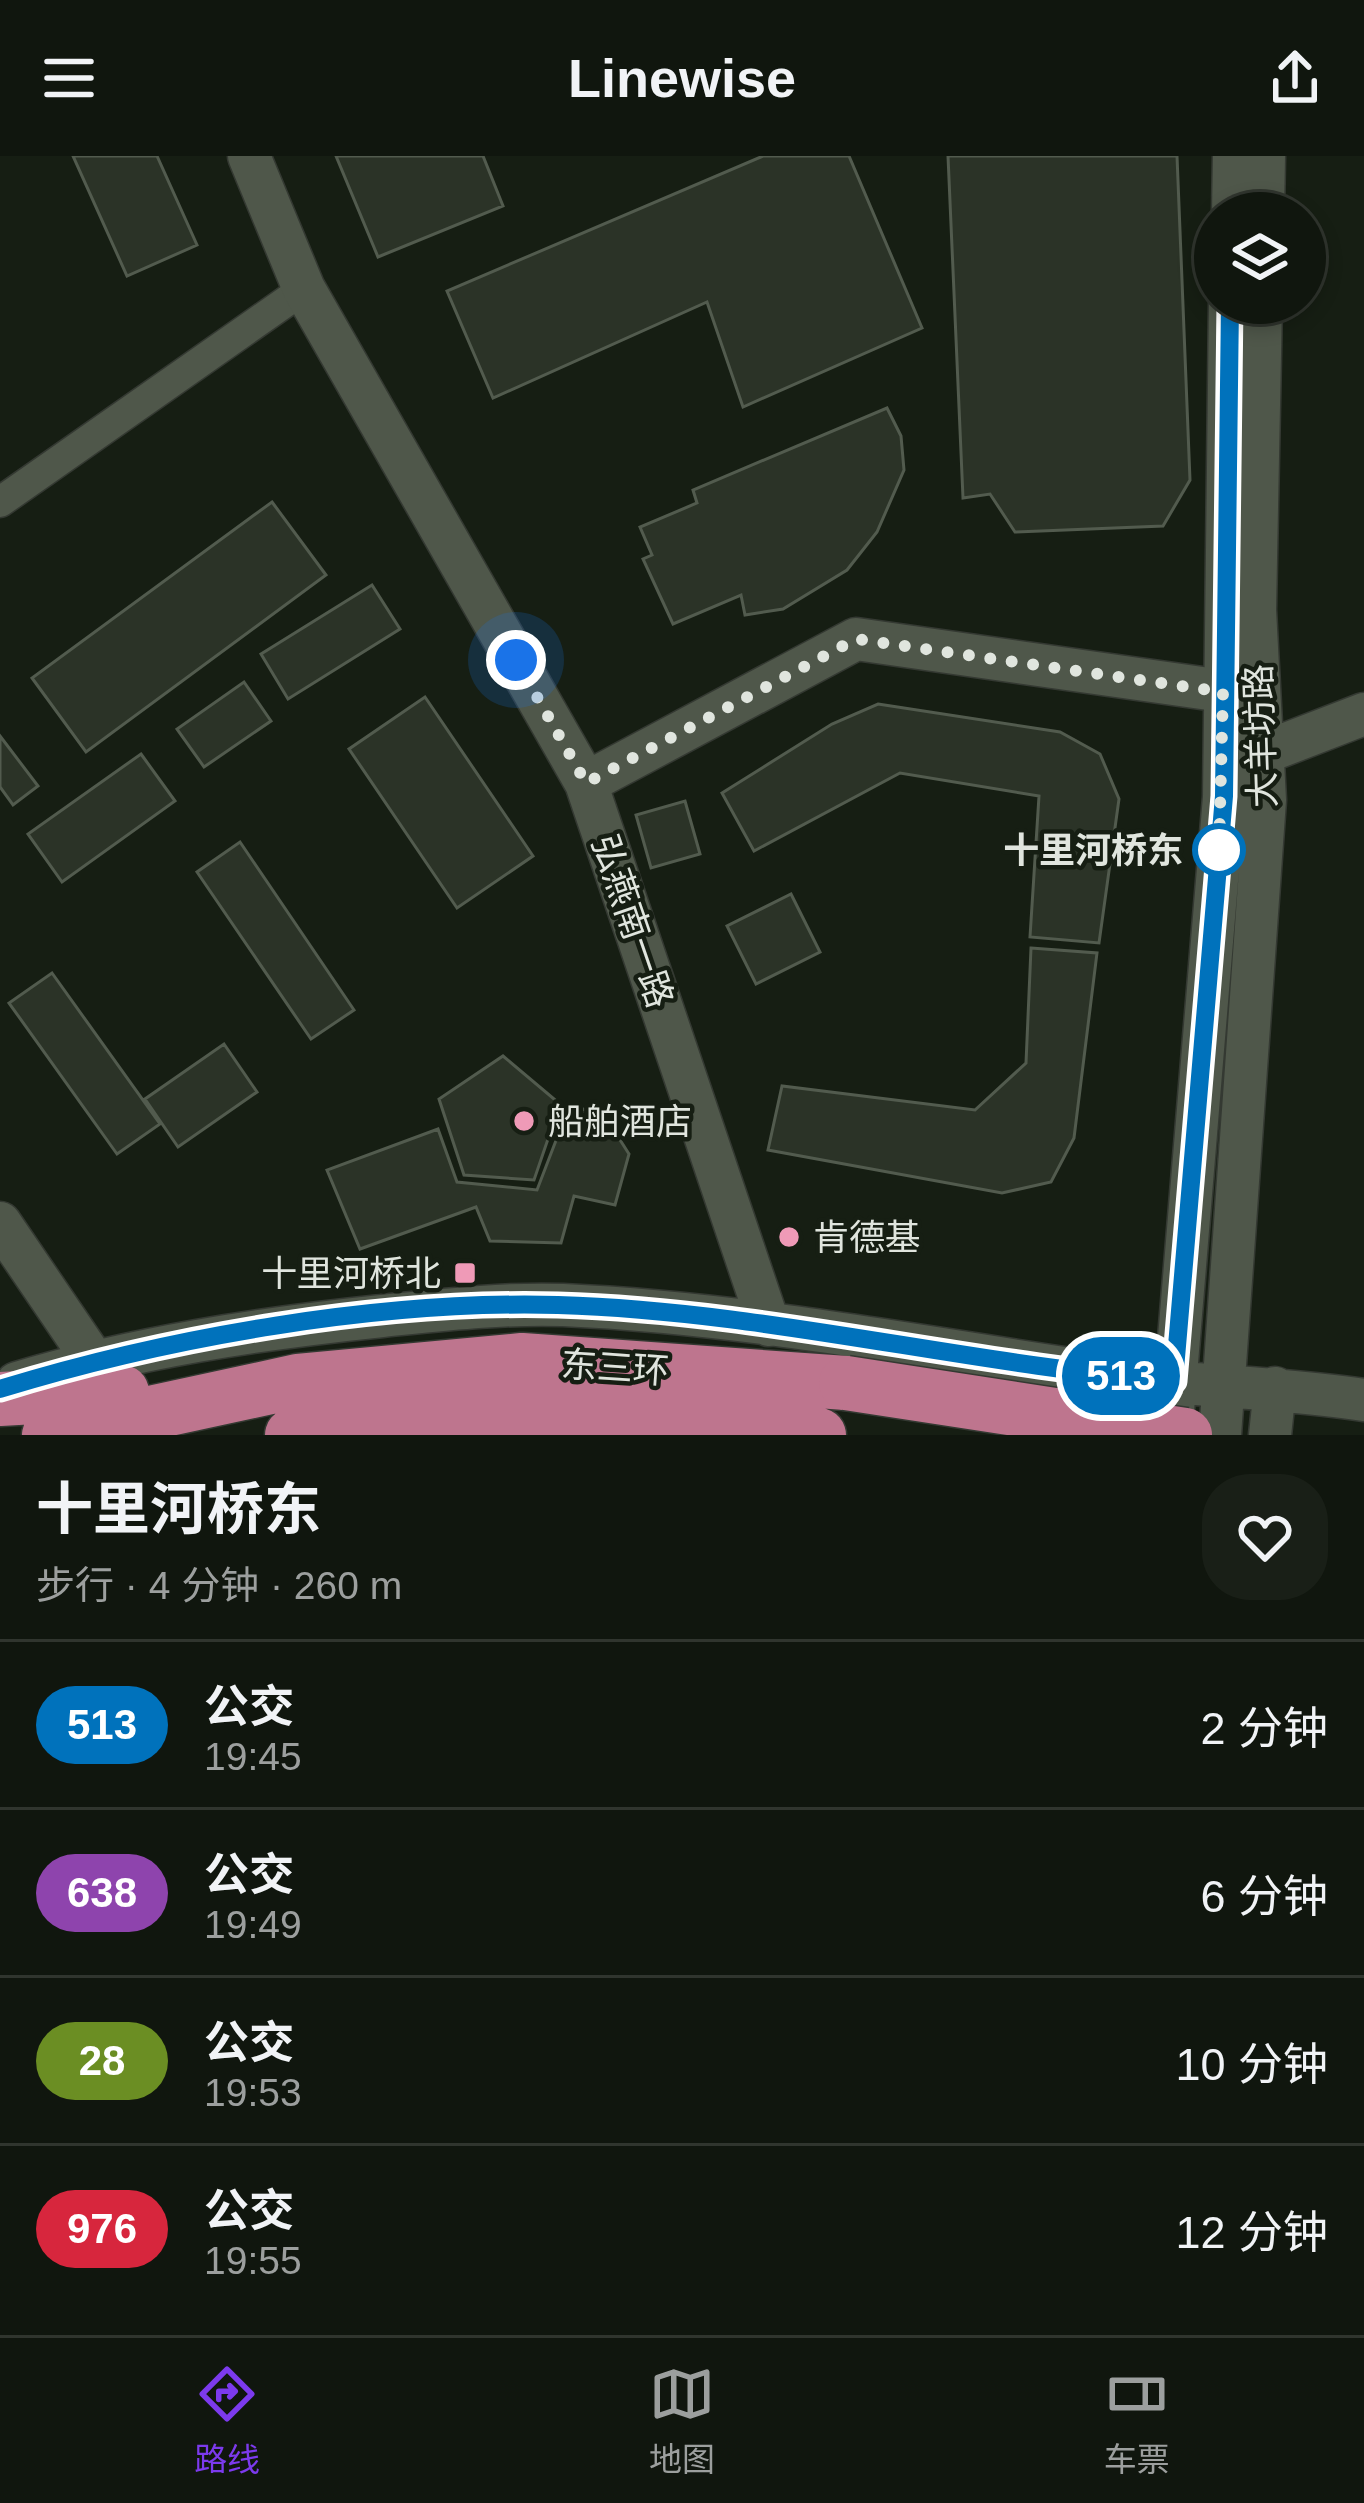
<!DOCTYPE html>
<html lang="zh">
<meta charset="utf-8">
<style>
body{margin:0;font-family:Arial,"Noto Sans SC",sans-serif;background:#191f17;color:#f1f3f6;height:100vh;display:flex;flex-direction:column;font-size:45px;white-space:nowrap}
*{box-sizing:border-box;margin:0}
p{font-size:39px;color:#9c9f9e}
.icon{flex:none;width:66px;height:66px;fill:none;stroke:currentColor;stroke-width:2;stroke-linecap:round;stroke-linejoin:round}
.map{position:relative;height:1279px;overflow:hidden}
.sheet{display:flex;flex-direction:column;background:#10160e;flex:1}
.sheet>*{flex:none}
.badge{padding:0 24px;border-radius:39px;font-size:42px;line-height:78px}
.buttons{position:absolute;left:1194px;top:36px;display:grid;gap:24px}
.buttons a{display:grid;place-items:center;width:132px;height:132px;border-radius:50%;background:#10160e;box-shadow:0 6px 18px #0003,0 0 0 3px #30352e;font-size:60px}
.you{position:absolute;width:60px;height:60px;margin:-30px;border:9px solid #fff;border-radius:50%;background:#1a73e8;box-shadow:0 0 0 18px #1a73e833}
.map>.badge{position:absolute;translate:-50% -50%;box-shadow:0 0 0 6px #fff}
.round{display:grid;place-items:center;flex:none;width:126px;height:126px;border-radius:48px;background:#191f17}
.summary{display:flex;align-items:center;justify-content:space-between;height:204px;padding:0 36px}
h1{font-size:57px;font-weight:700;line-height:90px}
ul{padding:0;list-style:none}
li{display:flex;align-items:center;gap:36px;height:168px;padding:0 36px;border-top:3px solid #30352e}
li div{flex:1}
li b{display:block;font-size:45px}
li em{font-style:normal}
li .badge{min-width:132px;font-weight:700;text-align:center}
header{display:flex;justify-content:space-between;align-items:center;height:156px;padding:0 36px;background:#10160e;font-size:54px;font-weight:700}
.tabs{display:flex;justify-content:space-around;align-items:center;height:168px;border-top:3px solid #30352e;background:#10160e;font-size:33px;color:#9c9f9e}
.tabs a{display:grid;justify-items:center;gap:6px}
.tabs .current{color:#7c3aed}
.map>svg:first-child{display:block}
.building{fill:#2b3327;stroke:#525b4e;stroke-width:3}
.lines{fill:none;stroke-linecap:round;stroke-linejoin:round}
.street-casing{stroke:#343932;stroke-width:33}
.secondary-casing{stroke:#343932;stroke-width:45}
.highway-casing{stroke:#343932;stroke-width:57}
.street{stroke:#4f574a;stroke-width:30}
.secondary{stroke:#4f574a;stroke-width:42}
.highway{stroke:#be758e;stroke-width:54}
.highway-bridge-casing{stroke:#343932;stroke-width:57;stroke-linecap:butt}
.highway-bridge{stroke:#be758e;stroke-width:54}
.line-casing{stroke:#fff;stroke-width:27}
.line{stroke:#0072bc;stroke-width:18}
.walk{stroke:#e0e5de;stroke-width:12;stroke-dasharray:0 21.6}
.stop-dot{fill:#fff;stroke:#0072bc;stroke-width:6}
.poi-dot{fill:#ef9ab7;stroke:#161e13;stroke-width:4.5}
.labels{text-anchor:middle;stroke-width:9;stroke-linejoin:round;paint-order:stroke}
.street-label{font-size:36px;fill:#e0e5de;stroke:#161e13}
.stop-label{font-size:36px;font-weight:bold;fill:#e0e5de;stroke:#161e13;text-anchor:end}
.poi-label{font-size:36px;fill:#e0e5de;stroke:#161e13;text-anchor:start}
</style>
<header><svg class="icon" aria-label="menu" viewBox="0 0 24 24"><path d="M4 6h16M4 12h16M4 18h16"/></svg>Linewise<svg class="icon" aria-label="share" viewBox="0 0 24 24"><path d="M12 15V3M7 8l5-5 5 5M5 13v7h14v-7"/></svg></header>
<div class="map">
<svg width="1364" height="1279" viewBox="0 0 1364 1279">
<rect width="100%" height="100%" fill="#161e13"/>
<!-- building -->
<path class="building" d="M73,0H157L197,89L127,120Z
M336,0H483L503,50L378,101Z
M763,0H849L922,172L743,251L707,146L493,242L447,135Z
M948,0H1177L1190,324L1163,370L1015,376L990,338L963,342Z
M887,252L901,280L904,314L877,376L847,414L783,453L745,459L741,439L673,468L643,403L652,399L640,371L697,347L693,334Z
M272,346L326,419L86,596L32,522Z
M372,429L400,473L288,543L261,498Z
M244,526L271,565L204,611L177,573Z
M425,541L533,700L457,752L349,593Z
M878,548L1060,576L1100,598L1119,643L1099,787L1030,781L1039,640L900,617L754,695L722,637L832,568Z
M0,580L38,630L13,649L0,631Z
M141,598L175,645L62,726L28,678Z
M685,645L700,698L651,712L636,659Z
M240,686L354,854L311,883L197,716Z
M791,738L820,796L756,828L727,770Z
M1031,792L1097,797L1074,982L1051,1026L1002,1037L768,994L782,930L975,954L1026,907Z
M52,817L160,968L117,998L9,847Z
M224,888L257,936L178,991L145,943Z
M503,900L560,948L534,1024L464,1019L439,943Z
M570,948L606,962L629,998L615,1049L574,1040L561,1087L490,1085L476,1051L360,1093L327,1014L438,973L457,1026L537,1034Z"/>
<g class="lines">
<defs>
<path id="street" d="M0,346L304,133"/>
<path id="secondary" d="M249,0L304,133L586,627L769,1169
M1233,57L1234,0
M1263,57L1264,0
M1263,597L1364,558
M586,627L856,483L1223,535
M0,1067L93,1204
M17,1227C137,1191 257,1173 382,1160C442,1154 502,1147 563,1149C746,1157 930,1193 1111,1219C1195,1231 1280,1231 1364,1244
M1173,1254L1224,641L1230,147
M1220,1279L1265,644L1255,454L1261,147
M1270,1279L1275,1232"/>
<path id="highway" d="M0,1243L122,1236
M49,1279L298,1225L522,1204L846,1227
M292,1279L527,1256L819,1279"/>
</defs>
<!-- street casing -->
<use href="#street" class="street-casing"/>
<!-- secondary casing -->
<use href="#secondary" class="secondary-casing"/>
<!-- highway casing -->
<use href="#highway" class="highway-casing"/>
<!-- street -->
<use href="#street" class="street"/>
<!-- secondary -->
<use href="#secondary" class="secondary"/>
<!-- highway -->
<use href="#highway" class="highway"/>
<defs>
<path id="highway-bridge" d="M846,1227L1185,1279"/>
</defs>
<!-- highway-bridge casing -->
<use href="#highway-bridge" class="highway-bridge-casing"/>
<!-- highway-bridge -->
<use href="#highway-bridge" class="highway-bridge"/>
</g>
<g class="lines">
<defs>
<path id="line" d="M0,1233C169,1181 381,1144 558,1149C765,1155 968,1209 1174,1225L1224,640L1230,147"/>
</defs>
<!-- line casing -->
<use href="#line" class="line-casing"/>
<!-- line -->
<use href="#line" class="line"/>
<!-- walk -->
<path class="walk" d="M516,504L586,627L856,483L1223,536L1219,694"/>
</g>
<!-- markers -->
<circle class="stop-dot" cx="1219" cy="694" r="24"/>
<g class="poi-dot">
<circle cx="524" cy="965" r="12"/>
<circle cx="789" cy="1081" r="12"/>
<rect x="453" y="1105" width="24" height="24" rx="6"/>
</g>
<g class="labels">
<!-- street labels -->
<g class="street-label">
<text transform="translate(1260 580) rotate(-92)" y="13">大羊坊路</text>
<text transform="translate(633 765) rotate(71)" y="13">弘燕南一路</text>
<text transform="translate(615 1211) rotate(4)" y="13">东三环</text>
</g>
<!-- stop labels -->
<g class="stop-label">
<text x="1183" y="707">十里河桥东</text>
</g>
<!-- poi labels -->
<g class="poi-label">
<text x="548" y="978">船舶酒店</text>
<text x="813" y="1094">肯德基</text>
<text x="441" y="1130" text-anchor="end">十里河桥北</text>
</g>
</g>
</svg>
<div class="buttons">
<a><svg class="icon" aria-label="layers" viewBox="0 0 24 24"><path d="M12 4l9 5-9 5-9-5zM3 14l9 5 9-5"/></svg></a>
</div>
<div class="you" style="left:516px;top:504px"></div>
<b class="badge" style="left:1121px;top:1220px;background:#0072bc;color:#fff">513</b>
</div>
<section class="sheet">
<div class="summary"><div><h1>十里河桥东</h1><p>步行 · 4 分钟 · 260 m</p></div><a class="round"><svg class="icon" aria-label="heart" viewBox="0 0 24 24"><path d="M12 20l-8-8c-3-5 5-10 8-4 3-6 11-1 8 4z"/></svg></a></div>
<ul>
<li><span class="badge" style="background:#0072bc;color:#fff">513</span><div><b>公交</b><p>19:45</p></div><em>2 分钟</em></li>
<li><span class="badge" style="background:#8e44ad;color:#fff">638</span><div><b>公交</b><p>19:49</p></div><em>6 分钟</em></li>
<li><span class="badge" style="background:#6b8e23;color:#fff">28</span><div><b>公交</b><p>19:53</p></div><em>10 分钟</em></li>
<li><span class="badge" style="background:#d7263d;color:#fff">976</span><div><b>公交</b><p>19:55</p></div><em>12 分钟</em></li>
</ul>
</section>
<nav class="tabs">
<a class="current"><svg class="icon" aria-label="directions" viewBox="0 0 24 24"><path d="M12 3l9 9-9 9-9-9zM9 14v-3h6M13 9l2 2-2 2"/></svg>路线</a>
<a><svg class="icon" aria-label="map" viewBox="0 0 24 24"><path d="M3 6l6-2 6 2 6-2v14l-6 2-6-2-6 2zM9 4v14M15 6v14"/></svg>地图</a>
<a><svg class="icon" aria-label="tickets" viewBox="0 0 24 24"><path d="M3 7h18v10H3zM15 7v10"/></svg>车票</a>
</nav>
